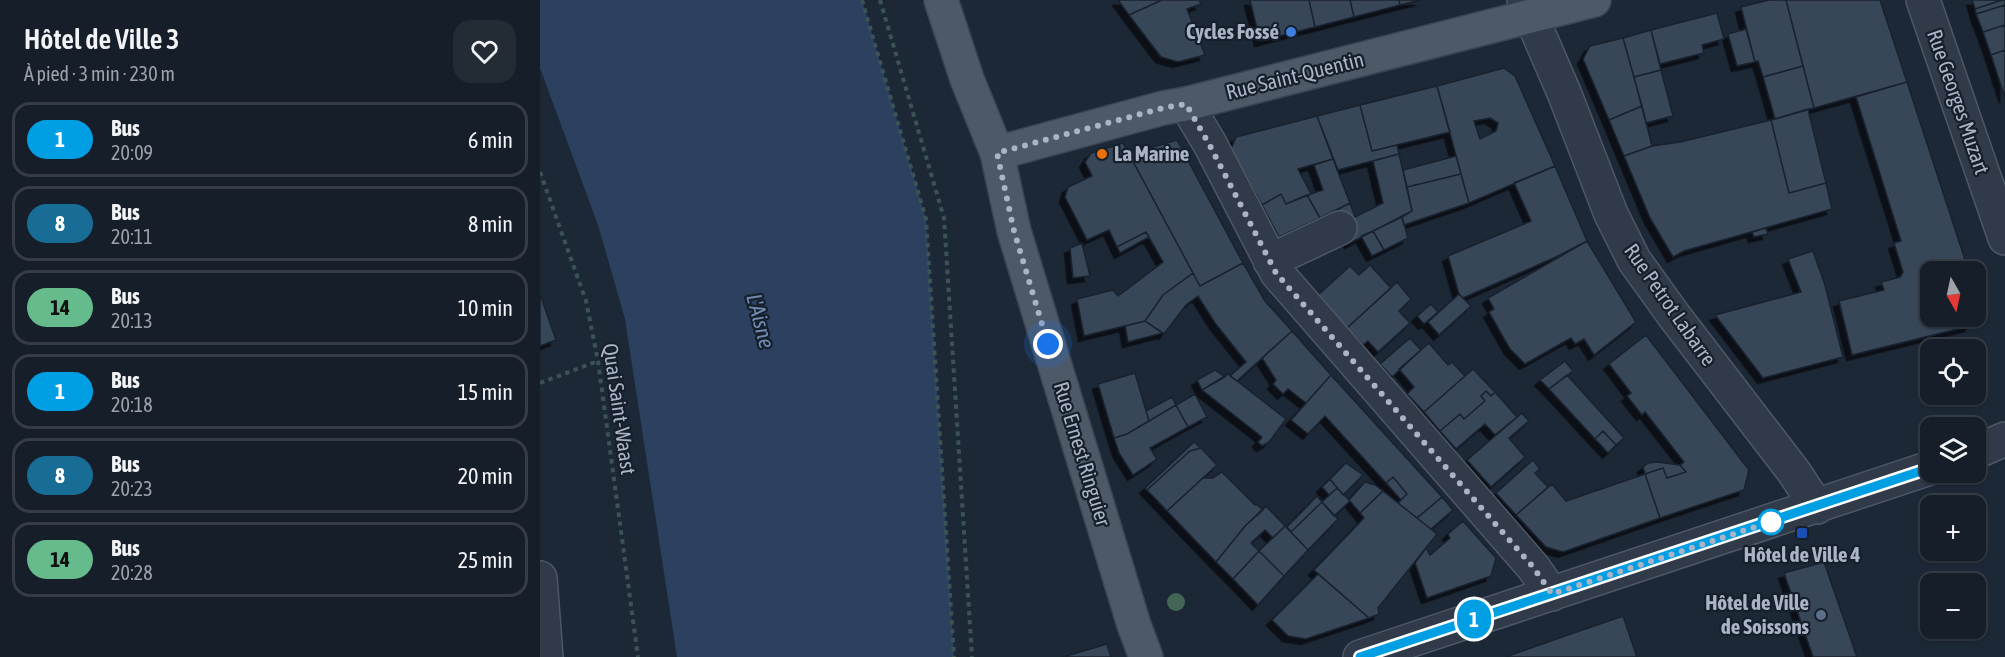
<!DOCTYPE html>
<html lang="fr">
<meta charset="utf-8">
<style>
body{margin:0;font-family:"Asap Condensed",sans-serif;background:#232b35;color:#f1f3f6;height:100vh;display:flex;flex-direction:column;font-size:22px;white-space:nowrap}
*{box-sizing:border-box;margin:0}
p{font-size:20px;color:#9ea2a8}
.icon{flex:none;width:33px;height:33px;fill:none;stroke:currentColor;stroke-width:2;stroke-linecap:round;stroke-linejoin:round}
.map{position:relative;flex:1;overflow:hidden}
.panel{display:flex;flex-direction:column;background:#161e29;width:540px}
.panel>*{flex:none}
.badge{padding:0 12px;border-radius:20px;font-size:21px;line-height:39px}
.needle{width:39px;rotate:171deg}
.fabs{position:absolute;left:1380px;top:261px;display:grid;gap:12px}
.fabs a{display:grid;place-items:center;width:66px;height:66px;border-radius:12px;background:#161e29;box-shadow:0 2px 4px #0004,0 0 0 2px #353c46;font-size:30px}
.you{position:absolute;width:30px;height:30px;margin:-15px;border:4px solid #fff;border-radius:50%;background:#1a73e8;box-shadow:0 0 0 9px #1a73e833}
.map>.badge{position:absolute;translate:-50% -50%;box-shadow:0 0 0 3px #fff}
.round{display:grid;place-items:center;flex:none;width:63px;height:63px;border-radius:18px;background:#232b35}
.overview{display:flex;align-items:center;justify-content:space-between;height:102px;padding:0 24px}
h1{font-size:28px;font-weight:600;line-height:45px}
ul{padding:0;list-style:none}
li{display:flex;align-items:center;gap:18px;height:75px;margin:0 12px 9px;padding:0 12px;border:3px solid #353c46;border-radius:18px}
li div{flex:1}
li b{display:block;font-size:22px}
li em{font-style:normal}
li .badge{min-width:66px;font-weight:700;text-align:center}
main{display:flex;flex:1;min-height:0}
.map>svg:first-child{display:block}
.water{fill:#2c415f}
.building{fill:#384658;stroke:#18212e;stroke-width:1.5;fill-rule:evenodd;filter:url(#shadow)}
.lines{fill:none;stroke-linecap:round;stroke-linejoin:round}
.minor-casing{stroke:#4e5766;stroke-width:36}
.major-casing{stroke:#3a4351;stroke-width:36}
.path{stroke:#3c5356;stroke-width:4;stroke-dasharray:4.5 4.5;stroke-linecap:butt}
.minor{stroke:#303a48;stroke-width:33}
.major{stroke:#4e5968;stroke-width:33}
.tree{fill:#426555}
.line-casing{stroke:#fff;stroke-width:14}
.line{stroke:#009fe3;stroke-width:9}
.walk{stroke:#aab4c5;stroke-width:6;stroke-dasharray:0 10.8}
.shop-dot{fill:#3f7fe0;stroke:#161f2c;stroke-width:2}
.food-dot{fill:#e8710a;stroke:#161f2c;stroke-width:2}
.stop-dot{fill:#fff;stroke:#009fe3;stroke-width:3}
.transit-dot{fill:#1a4fb4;stroke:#161f2c;stroke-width:2}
.service-dot{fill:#5c6f8a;stroke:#161f2c;stroke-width:2}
.labels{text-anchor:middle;stroke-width:4.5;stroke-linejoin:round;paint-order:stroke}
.poi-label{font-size:21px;font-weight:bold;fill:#aab4c5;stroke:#161f2c;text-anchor:end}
.street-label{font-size:21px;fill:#aab4c5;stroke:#161f2c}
.water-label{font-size:22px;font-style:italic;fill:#6f8bb2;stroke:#161f2c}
</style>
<main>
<section class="panel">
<div class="overview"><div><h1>Hôtel de Ville 3</h1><p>À pied · 3 min · 230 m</p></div><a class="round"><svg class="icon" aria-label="heart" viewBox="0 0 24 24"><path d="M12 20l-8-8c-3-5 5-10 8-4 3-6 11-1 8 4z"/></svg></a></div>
<ul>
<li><span class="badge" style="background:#009fe3;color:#fff">1</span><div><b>Bus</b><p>20:09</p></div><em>6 min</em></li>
<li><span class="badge" style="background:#186d97;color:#fff">8</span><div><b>Bus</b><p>20:11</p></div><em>8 min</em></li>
<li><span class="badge" style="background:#66bb8c;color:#111">14</span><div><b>Bus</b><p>20:13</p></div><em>10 min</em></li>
<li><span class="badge" style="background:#009fe3;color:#fff">1</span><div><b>Bus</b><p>20:18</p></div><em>15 min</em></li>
<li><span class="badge" style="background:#186d97;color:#fff">8</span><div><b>Bus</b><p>20:23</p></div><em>20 min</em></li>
<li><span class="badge" style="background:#66bb8c;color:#111">14</span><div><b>Bus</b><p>20:28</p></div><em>25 min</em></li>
</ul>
</section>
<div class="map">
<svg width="1465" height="657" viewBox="0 0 1465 657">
<defs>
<filter id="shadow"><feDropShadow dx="-5.5" dy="5.5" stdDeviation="0" flood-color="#0009"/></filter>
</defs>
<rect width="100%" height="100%" fill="#1d2837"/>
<!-- water -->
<path class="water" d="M0,0H322L386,219L414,657H137L85,319L58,225L0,68Z"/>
<!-- building -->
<path class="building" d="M578,0H622L589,15Z
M622,0H659L661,4L647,9L665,55L638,62L621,57L589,15Z
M710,0H769L775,27L720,41Z
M769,0H810L814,17L775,27Z
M810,0H859L860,5L814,17Z
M859,0H881L860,5Z
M1229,0H1246L1263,66L1223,77L1218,61L1215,62L1201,7Z
M1246,0H1340L1367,82L1274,108Z
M1432,0H1462L1435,9Z
M1462,0H1465V5L1436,14L1435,9Z
M1465,5V25L1443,32L1436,14Z
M1177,13L1184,39L1162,45L1164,53L1120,64L1111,30Z
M1465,25V50L1451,55L1443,32Z
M1206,29L1215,62L1197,66L1188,34Z
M1111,30L1121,70L1094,77L1083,38Z
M1083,38L1102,106L1069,120L1043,59L1050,46Z
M1465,50V98L1451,55Z
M1263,66L1274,108L1235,119L1223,77Z
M964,68L975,76L1015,166L929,203L897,86ZM950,118L958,123L956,131L940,139L934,121Z
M1121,70L1133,116L1106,123L1094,77Z
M1367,82L1429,272H1390V316H1436V290L1441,309L1430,326L1312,355L1299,301L1344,290L1341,282L1360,277L1363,272L1354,243L1361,241L1316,97Z
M897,86L910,132L832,151L820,105Z
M820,105L832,151L857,145L859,154L798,170L777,116Z
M1102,106L1112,146L1084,156L1069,120Z
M1268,109L1286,183L1249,193L1231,120Z
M777,116L793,159L758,169L771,194L746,204L741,194L722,205L691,149L696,137Z
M1231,120L1249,193L1286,183L1292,209L1144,251L1133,257L1110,218L1084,156L1112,146L1140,142Z
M637,140L703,263L660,286L589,154Z
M583,143L653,273L623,295L605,321L544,336L537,299L573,290L578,296L623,262L606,232L577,247L569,230L547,240L525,197L528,187L552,176L545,162L551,153Z
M859,154L872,211L810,243L795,211L810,203L815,217L843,203L833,161Z
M916,156L921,174L867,187L863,170Z
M793,159L810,203L780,218L767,195L783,190L774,165Z
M1015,166L1047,241L1016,257L923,298L919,294L908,256L991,221L974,183Z
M921,174L929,203L864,225L862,217L872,211L867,187Z
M741,194L746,204L767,195L780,218L739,237L722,205Z
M862,217L868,238L844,250L833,231Z
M1226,228L1228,234L1214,237L1212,232Z
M833,231L844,250L832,256L821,236Z
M606,232L609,237L580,253L577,247Z
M1047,241L1096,322L1054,355L1044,339L1035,344L1031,338L985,364L970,349L949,312L954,309L948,298Z
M542,243L550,276L533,278L530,248Z
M1273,251L1285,285L1303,357L1223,378L1175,315L1261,292L1248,259Z
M703,263L725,301L752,331L697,381L690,376L706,362L675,323L658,296L646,305L624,334L605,321L623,295L653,273L660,286Z
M830,265L851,288L807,328L778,295L810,266L819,275Z
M857,282L871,299L859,311L870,323L838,352L828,341L823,345L807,328Z
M0,294L16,340L0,346Z
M919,294L931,306L899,335L888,322Z
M891,304L898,312L884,324L877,316Z
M605,321L623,333L588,342L585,326Z
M752,331L791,375L766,403L748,389L743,394L733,384L736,380L722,358Z
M1106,335L1209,470L1204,490L1120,518L1105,474L1123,468L1127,478L1146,472L1140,465L1144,462L1105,412L1102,415L1087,396L1091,393L1069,364Z
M870,338L881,350L852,377L840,364Z
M889,343L908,365L912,362L925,376L884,412L867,394L874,387L859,369Z
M1025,361L1033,371L1009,389L1000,380Z
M933,369L955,392L951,396L946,391L941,396L945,401L924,419L920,414L900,431L884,412Z
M675,370L685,377L662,390L657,380Z
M595,373L609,421L587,434L574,438L558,384Z
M688,374L746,419L729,442L722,446L718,442L722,437L662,390Z
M791,375L902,497L877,518L858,503L867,494L853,477L846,483L785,416L768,434L751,420Z
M1027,375L1084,438L1076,445L1063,431L1055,439L1009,389Z
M946,391L951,396L955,392L977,417L955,435L945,424L916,449L900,431L920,414L924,419L945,401L941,396Z
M655,394L667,417L648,427L636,405Z
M632,397L636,405L609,421L606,411Z
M636,405L648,427L610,448L617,459L593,475L579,453L574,438L587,434Z
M982,413L989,421L969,438L985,457L951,487L927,460Z
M1063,431L1076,445L1068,453L1055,439Z
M654,442L661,448L650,451L607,490L605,488Z
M661,448L677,465L627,511L607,490L650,451Z
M993,460L1000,469L995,473L1008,487L976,515L956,493Z
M1118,462L1140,465L1146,472L1127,478L1123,468L1105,474L1103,467L1108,463Z
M806,463L823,475L803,495L790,479Z
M682,472L715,505L716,504L723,510L705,526L676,562L627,511L663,478H673Z
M1105,474L1120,518L1023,552L1006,547L976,515L1012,484L1026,501Z
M853,477L867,494L861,500L846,483Z
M790,479L797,488L789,495L782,487Z
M825,482L835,485L843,491L820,513L810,501L794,516L782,502L797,488L809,500Z
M843,491L897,534L838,608L839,614L829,618L774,570L824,518L820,513Z
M777,496L782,502L751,532L747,527Z
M902,497L913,510L891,529L877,518Z
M782,502L798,519L768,550L751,532Z
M726,506L745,526L733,538L725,530L711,543L719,551L693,579L676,562L705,526Z
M923,521L956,558L951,576L887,598L875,563L886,548L890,555L910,538L908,534Z
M745,526L768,550L744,576L719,551Z
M719,551L744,576L718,605L693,579Z
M1284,562L1317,657H1273L1244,573Z
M778,574L829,618L766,639L748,636L732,620Z
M1083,616L1097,657H965L1022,637Z
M567,644L571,657H523Z"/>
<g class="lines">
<defs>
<path id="minor" d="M984,0L1025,95L1071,214L1094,260L1135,317L1254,472L1277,507
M1383,0L1465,238
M646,104L670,144L737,273L993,567L1012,594
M730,261L800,228
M1436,452L1465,439
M0,578L6,657
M820,657L1390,468"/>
<path id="major" d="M401,0L427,79L457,153L474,231L594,625L606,657
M457,153L623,108L646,104L1054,0"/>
</defs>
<!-- minor casing -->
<use href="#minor" class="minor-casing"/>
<!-- major casing -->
<use href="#major" class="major-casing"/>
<!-- path -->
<path class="path" d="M322,0L386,219L414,657
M340,0L404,218L432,657
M0,172L46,301L58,361L98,657
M0,383L58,361"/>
<!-- minor -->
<use href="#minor" class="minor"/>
<!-- major -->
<use href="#major" class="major"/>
</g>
<!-- trees -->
<circle class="tree" cx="636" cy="602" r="9"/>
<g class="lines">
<defs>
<path id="line" d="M820,657L1390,468"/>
</defs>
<!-- line casing -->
<use href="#line" class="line-casing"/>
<!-- line -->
<use href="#line" class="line"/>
<!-- walk -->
<path class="walk" d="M508,344L474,231L457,153L623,108L646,104L669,144L736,273L993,567L1012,594L1233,521L1231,522"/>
</g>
<!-- markers -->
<circle class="shop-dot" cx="751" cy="32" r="6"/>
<circle class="food-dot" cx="562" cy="154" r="6"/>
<circle class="stop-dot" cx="1231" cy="522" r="12"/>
<rect class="transit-dot" x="1256" y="527" width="12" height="12" rx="3"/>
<circle class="service-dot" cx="1281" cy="615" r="6"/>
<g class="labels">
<!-- poi labels -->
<g class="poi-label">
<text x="739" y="39">Cycles Fossé</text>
<text x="574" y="161" text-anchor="start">La Marine</text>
<text x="1262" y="562" text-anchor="middle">Hôtel de Ville 4</text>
<text x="1269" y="610">Hôtel de Ville<tspan x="1269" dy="24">de Soissons</tspan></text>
</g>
<!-- street labels -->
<g class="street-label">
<text transform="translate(755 76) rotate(-14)" y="7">Rue Saint-Quentin</text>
<text transform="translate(1418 102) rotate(71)" y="7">Rue Georges Muzart</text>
<text transform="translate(1130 305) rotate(55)" y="7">Rue Petrot Labarre</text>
<text transform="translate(79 409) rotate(82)" y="7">Quai Saint-Waast</text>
<text transform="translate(542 454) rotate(73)" y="7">Rue Ernest Ringuier</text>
</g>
<!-- water labels -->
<g class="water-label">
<text transform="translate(221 321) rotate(75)" y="8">L'Aisne</text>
</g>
</g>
</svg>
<div class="fabs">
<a><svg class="needle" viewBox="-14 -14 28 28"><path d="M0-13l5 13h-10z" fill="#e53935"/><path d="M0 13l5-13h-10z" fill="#9ea2a8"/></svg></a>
<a><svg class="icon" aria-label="locate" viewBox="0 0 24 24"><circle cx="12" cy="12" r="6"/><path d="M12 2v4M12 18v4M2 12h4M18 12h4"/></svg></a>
<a><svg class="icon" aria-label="layers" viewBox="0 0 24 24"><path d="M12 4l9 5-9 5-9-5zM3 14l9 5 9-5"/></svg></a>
<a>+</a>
<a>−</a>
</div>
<div class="you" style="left:508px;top:344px"></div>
<b class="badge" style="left:934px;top:619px;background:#009fe3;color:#fff">1</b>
</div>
</main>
